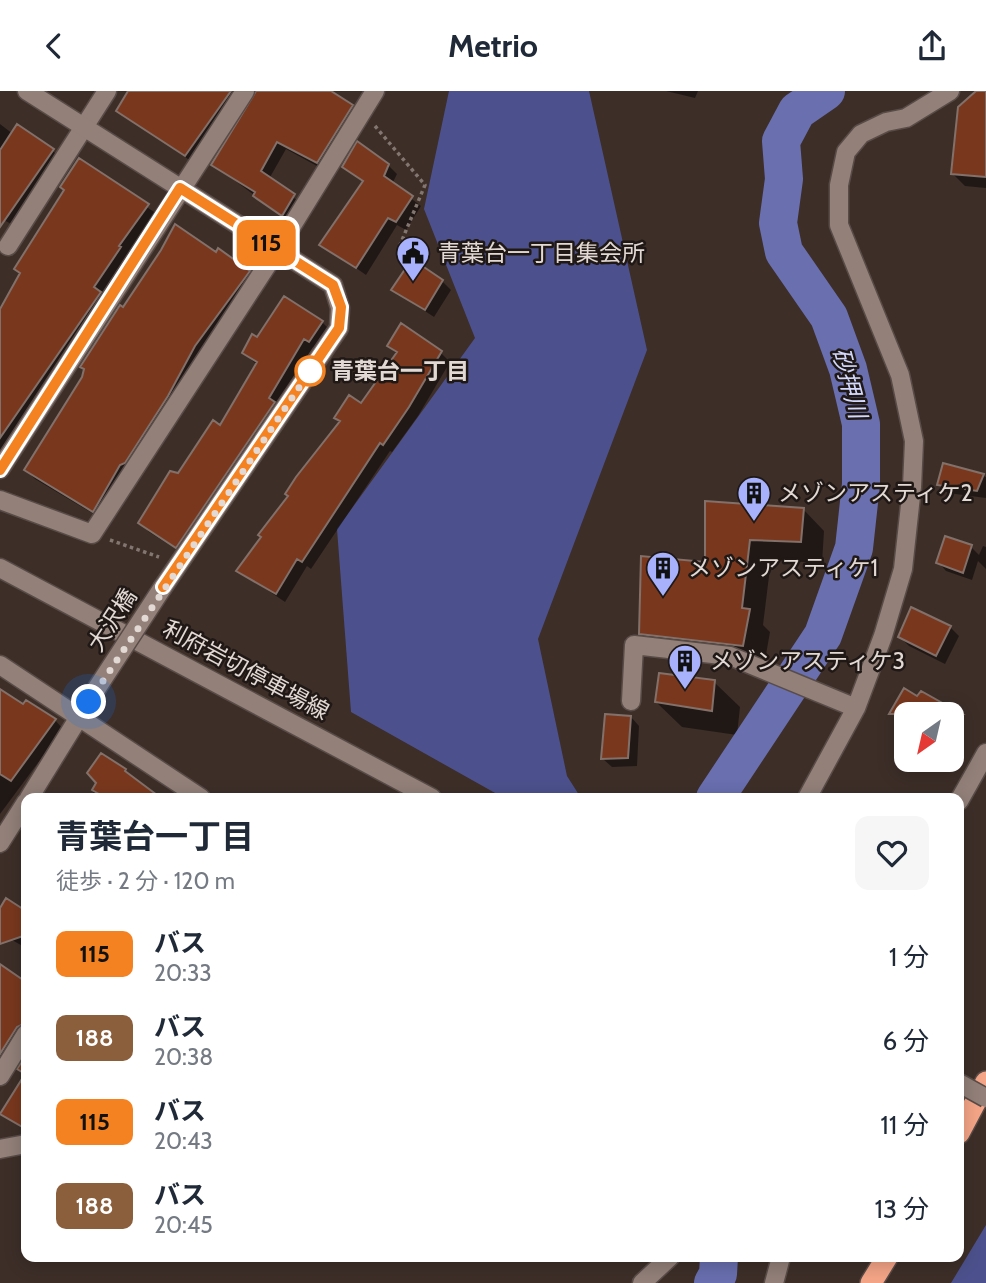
<!DOCTYPE html>
<html lang="ja">
<meta charset="utf-8">
<style>
body{margin:0;font-family:Cabin,"Noto Sans JP",sans-serif;background:#f6f6f7;color:#1f2937;height:100vh;display:flex;flex-direction:column;font-size:26px;white-space:nowrap}
*{box-sizing:border-box;margin:0}
p{font-size:23px;color:#747a83}
.icon{flex:none;width:38px;height:38px;fill:none;stroke:currentColor;stroke-width:2;stroke-linecap:round;stroke-linejoin:round}
.map{position:relative;flex:1;overflow:hidden}
.side{position:absolute;left:21px;top:702px;width:943px;height:469px;display:flex;flex-direction:column;background:#fff;border-radius:14px;box-shadow:0 4px 18px #0003}
.side>*{flex:none}
.badge{padding:0 14px;border-radius:10px;font-size:24px;line-height:46px}
.needle{width:46px;rotate:214deg}
.controls{position:absolute;left:894px;top:611px;display:grid;gap:14px}
.controls a{display:grid;place-items:center;width:70px;height:70px;border-radius:14px;background:#fff;box-shadow:0 4px 18px #0003;font-size:35px}
.you{position:absolute;width:35px;height:35px;margin:-18px;border:5px solid #fff;border-radius:50%;background:#1a73e8;box-shadow:0 0 0 10px #1a73e833}
.map>.badge{position:absolute;translate:-50% -50%;box-shadow:0 0 0 4px #fff}
.round{display:grid;place-items:center;flex:none;width:74px;height:74px;border-radius:14px;background:#f6f6f7}
.head{display:flex;align-items:center;justify-content:space-between;height:119px;padding:0 35px}
h1{font-size:33px;font-weight:700;line-height:52px}
ul{padding:0;list-style:none}
li{display:flex;align-items:center;gap:21px;height:84px;padding:0 35px}
li div{flex:1}
li b{display:block;font-size:26px}
li em{font-style:normal}
li .badge{min-width:77px;font-weight:700;text-align:center}
header{display:flex;justify-content:space-between;align-items:center;height:91px;padding:0 35px;background:#fff;font-size:32px;font-weight:700}
.map>svg:first-child{display:block}
.forest{fill:#4c518d}
.shadow{fill:#0007}
.lines{fill:none;stroke-linecap:round;stroke-linejoin:round}
.river{stroke:#696faf;stroke-width:38}
.building{fill:#79381e;stroke:#82706a;stroke-width:2}
.street-casing{stroke:#594c48;stroke-width:21}
.secondary-casing{stroke:#594c48;stroke-width:21}
.highway-casing{stroke:#594c48;stroke-width:24}
.path{stroke:#837671;stroke-width:3.5;stroke-dasharray:3.5 3.5;stroke-linecap:butt}
.street{stroke:#928079;stroke-width:18}
.secondary{stroke:#928079;stroke-width:18}
.highway{stroke:#f5a587;stroke-width:21}
.secondary-bridge-casing{stroke:#594c48;stroke-width:21;stroke-linecap:butt}
.secondary-bridge{stroke:#928079;stroke-width:18}
.line-casing{stroke:#fff;stroke-width:16}
.line{stroke:#f58220;stroke-width:10}
.walk{stroke:#e2d8d4;stroke-width:7;stroke-dasharray:0 12.6}
.stop-dot{fill:#fff;stroke:#f58220;stroke-width:3.5}
.labels{text-anchor:middle;stroke-width:5;stroke-linejoin:round;paint-order:stroke}
.poi-label{font-size:23px;fill:#e2d8d4;stroke:#1f1815;text-anchor:start}
.stop-label{font-size:23px;font-weight:bold;fill:#e2d8d4;stroke:#1f1815;text-anchor:start}
.street-label{font-size:23px;fill:#e2d8d4;stroke:#1f1815}
.water-label{font-size:24px;font-style:italic;fill:#d3d9fe;stroke:#1f1815}
</style>
<header><svg class="icon" aria-label="back" viewBox="0 0 24 24"><path d="M15 5l-7 7 7 7"/></svg>Metrio<svg class="icon" aria-label="share" viewBox="0 0 24 24"><path d="M12 15V3M7 8l5-5 5 5M5 13v7h14v-7"/></svg></header>
<div class="map">
<svg width="986" height="1192" viewBox="0 0 986 1192">
<rect width="100%" height="100%" fill="#3d2e28"/>
<!-- forest -->
<path class="forest" d="M449,0H589L647,259L538,548L567,685L581,707H504L351,621L337,438L475,247L424,118Z
M986,1134V1192H951Z"/>
<!-- shadow -->
<path class="shadow" d="M130,0H247L195,73L118,19Z
M257,0H328L361,24L326,80L286,58L269,88L302,113L291,132L213,73Z
M666,0H698L695,7Z
M978,0H986V97L965,95L952,82Z
M0,33L13,43L52,59L61,68L15,135L0,127Z
M79,70L157,123L127,164L129,166L0,369V222Z
M388,74L397,83L392,93L421,115L406,139L397,134L366,184L322,153L364,92L344,76Z
M249,181L257,190L102,428L35,388L26,379L123,219Z
M442,190L451,199L434,226L393,199Z
M322,231L331,240L318,259L313,256L185,464L149,441L140,432L221,337L257,274L244,262L257,248Z
M389,255L441,262L450,271L418,325L392,361L390,360L311,478L307,475L285,511L239,480L341,331L337,327L362,315L397,263Z
M945,374L986,386V407L948,402L939,394Z
M803,418L824,440L822,472L771,469L763,534L770,541L764,575L662,564L640,542L706,473Z
M946,447L971,456L979,464L983,455L986,456V478L978,470L972,489L946,480L938,471Z
M950,536L959,545L945,573L909,555L900,546Z
M714,591L740,616L737,644L682,636L656,611Z
M0,601L23,616L55,629L63,638L0,723Z
M631,626L639,635L637,675L612,676L603,668Z
M125,679L158,707H91L98,692Z
M614,702L666,706L667,707H614Z
M7,810L26,823V857L0,842V822Z
M0,876L26,893V945L0,982Z
M26,967V1040L2,1022L26,984L20,978Z"/>
<g class="lines">
<!-- river -->
<path class="river" d="M715,707L823,544L854,457L861,393V333L848,278L829,226L784,161L778,132L784,88L781,50L797,20L826,0
M713,1192L718,1183L719,1166"/>
</g>
<!-- building -->
<path class="building" d="M128,0H231L185,65L116,20Z
M256,0H331L353,14L317,72L277,51L261,80L295,103L282,125L253,105L255,101L211,74Z
M976,0H986V86L951,83L958,16Z
M17,33L54,58L0,136V59Z
M357,50L389,73L384,85L413,105L396,131L388,127L356,177L319,154L363,90L342,76Z
M79,67L149,113L119,155L121,156L94,196L101,201L0,347V218L20,182L14,178L64,99L60,96Z
M175,133L216,161L218,157L250,180L195,255L168,305L125,372L120,374L93,421L24,379L82,286L84,278L80,276L120,214L123,216L161,159Z
M412,168L443,189L425,219L391,199Z
M284,205L323,230L309,251L304,248L269,307L275,311L176,457L138,432L170,380L178,382L213,329L220,334L257,271L242,262L252,243L257,246Z
M401,232L442,260L409,316L383,354L380,352L302,471L297,468L276,503L236,480L261,446L258,444L288,405L285,403L296,386L340,330L334,327L349,304L361,312L397,261L387,255Z
M943,372L984,383L977,400L937,394Z
M705,410L804,417L801,451L750,449L742,517L750,518L743,555L639,543L641,465L705,471Z
M945,445L972,454L963,482L936,472Z
M911,516L951,535L936,565L898,546Z
M659,582L715,589L712,620L655,611Z
M904,597L917,605L921,600L962,623H889Z
M0,598L23,613L26,609L56,628L11,690L0,683Z
M605,623L631,625L628,667L601,668Z
M101,662L126,678L125,680L161,707H106L92,699L96,692L87,682Z
M6,807L26,820V844L0,853V817Z
M0,873L26,891V932L17,936L0,963Z
M26,964V1038L0,1023L25,983L17,978Z"/>
<g class="lines">
<defs>
<path id="street" d="M8,155L107,0
M0,378L245,0
M0,409L92,443L277,159L375,0
M0,574L201,707
M631,610L634,554L730,565L856,617
M807,707L856,617L883,545L903,478L912,396L914,350L900,284L839,134V94L846,61L861,43L886,31L906,27L950,0
M0,985L26,943
M0,1058L26,1053
M774,1192L781,1166"/>
<path id="secondary" d="M27,0L333,194L340,217L339,237L163,496
M0,477L432,707
M29,707L97,597
M959,710L986,662
M0,752L26,711
M642,1192L670,1166"/>
<path id="highway" d="M959,1042L986,991
M871,1192L887,1166"/>
</defs>
<!-- street casing -->
<use href="#street" class="street-casing"/>
<!-- secondary casing -->
<use href="#secondary" class="secondary-casing"/>
<!-- highway casing -->
<use href="#highway" class="highway-casing"/>
<!-- path -->
<path class="path" d="M375,35L425,94L400,154
M110,449L159,466"/>
<!-- street -->
<use href="#street" class="street"/>
<!-- secondary -->
<use href="#secondary" class="secondary"/>
<!-- highway -->
<use href="#highway" class="highway"/>
<defs>
<path id="secondary-bridge" d="M97,597L163,496
M959,992L986,1007"/>
</defs>
<!-- secondary-bridge casing -->
<use href="#secondary-bridge" class="secondary-bridge-casing"/>
<!-- secondary-bridge -->
<use href="#secondary-bridge" class="secondary-bridge"/>
</g>
<g class="lines">
<defs>
<path id="line" d="M0,379L180,97L333,194L341,216L339,237L163,496"/>
</defs>
<!-- line casing -->
<use href="#line" class="line-casing"/>
<!-- line -->
<use href="#line" class="line"/>
<!-- walk -->
<path class="walk" d="M89,611L310,280"/>
</g>
<!-- icons -->
<defs>
<symbol id="civic-pin" viewBox="-11 -11 22 30"><path d="M0 17L-7.5 6A9.5 9.5 0 1 1 7.5 6Z" fill="#a7b1fc" stroke="#1f1815"/><path d="M-.6-6.5H3V-4.5H.6V-3L4-1V1h2V6H-6V1h2V-1L-.6-3ZM-1.2 2.5V6h2.4V2.5Z" fill="#111"/></symbol>
<symbol id="building-pin" viewBox="-11 -11 22 30"><path d="M0 17L-7.5 6A9.5 9.5 0 1 1 7.5 6Z" fill="#a7b1fc" stroke="#1f1815"/><path d="M-4-6H4V6H1V3H-1V6H-4ZM-2.5-4.3h1.7v1.8h-1.7ZM.8-4.3h1.7v1.8H.8ZM-2.5-1h1.7V.8h-1.7ZM.8-1h1.7V.8H.8Z" fill="#111"/></symbol>
</defs>
<g fill-rule="evenodd">
<use href="#civic-pin" x="394" y="143" width="38" height="52"/>
<use href="#building-pin" x="735" y="383" width="38" height="52"/>
<use href="#building-pin" x="644" y="458" width="38" height="52"/>
<use href="#building-pin" x="666" y="551" width="38" height="52"/>
</g>
<!-- markers -->
<circle class="stop-dot" cx="310" cy="280" r="14"/>
<g class="labels">
<!-- poi labels -->
<g class="poi-label">
<text x="438" y="170">青葉台一丁目集会所</text>
<text x="778" y="410">メゾンアスティケ2</text>
<text x="688" y="485">メゾンアスティケ1</text>
<text x="710" y="578">メゾンアスティケ3</text>
</g>
<!-- stop labels -->
<g class="stop-label">
<text x="331" y="288">青葉台一丁目</text>
</g>
<!-- street labels -->
<g class="street-label">
<text transform="translate(112 529) rotate(-57)" y="8">大沢橋</text>
<text transform="translate(246 579) rotate(28)" y="8">利府岩切停車場線</text>
</g>
<!-- water labels -->
<g class="water-label">
<text transform="translate(849 292) rotate(75)" y="8">砂押川</text>
</g>
</g>
</svg>
<div class="controls">
<a><svg class="needle" viewBox="-14 -14 28 28"><path d="M0-13l5 13h-10z" fill="#e53935"/><path d="M0 13l5-13h-10z" fill="#747a83"/></svg></a>
</div>
<div class="you" style="left:89px;top:611px"></div>
<b class="badge" style="left:266px;top:152px;background:#f58220;color:#111">115</b>
<section class="side">
<div class="head"><div><h1>青葉台一丁目</h1><p>徒歩 · 2 分 · 120 m</p></div><a class="round"><svg class="icon" aria-label="heart" viewBox="0 0 24 24"><path d="M12 20l-8-8c-3-5 5-10 8-4 3-6 11-1 8 4z"/></svg></a></div>
<ul>
<li><span class="badge" style="background:#f58220;color:#111">115</span><div><b>バス</b><p>20:33</p></div><em>1 分</em></li>
<li><span class="badge" style="background:#8b5e3c;color:#fff">188</span><div><b>バス</b><p>20:38</p></div><em>6 分</em></li>
<li><span class="badge" style="background:#f58220;color:#111">115</span><div><b>バス</b><p>20:43</p></div><em>11 分</em></li>
<li><span class="badge" style="background:#8b5e3c;color:#fff">188</span><div><b>バス</b><p>20:45</p></div><em>13 分</em></li>
</ul>
</section>
</div>
